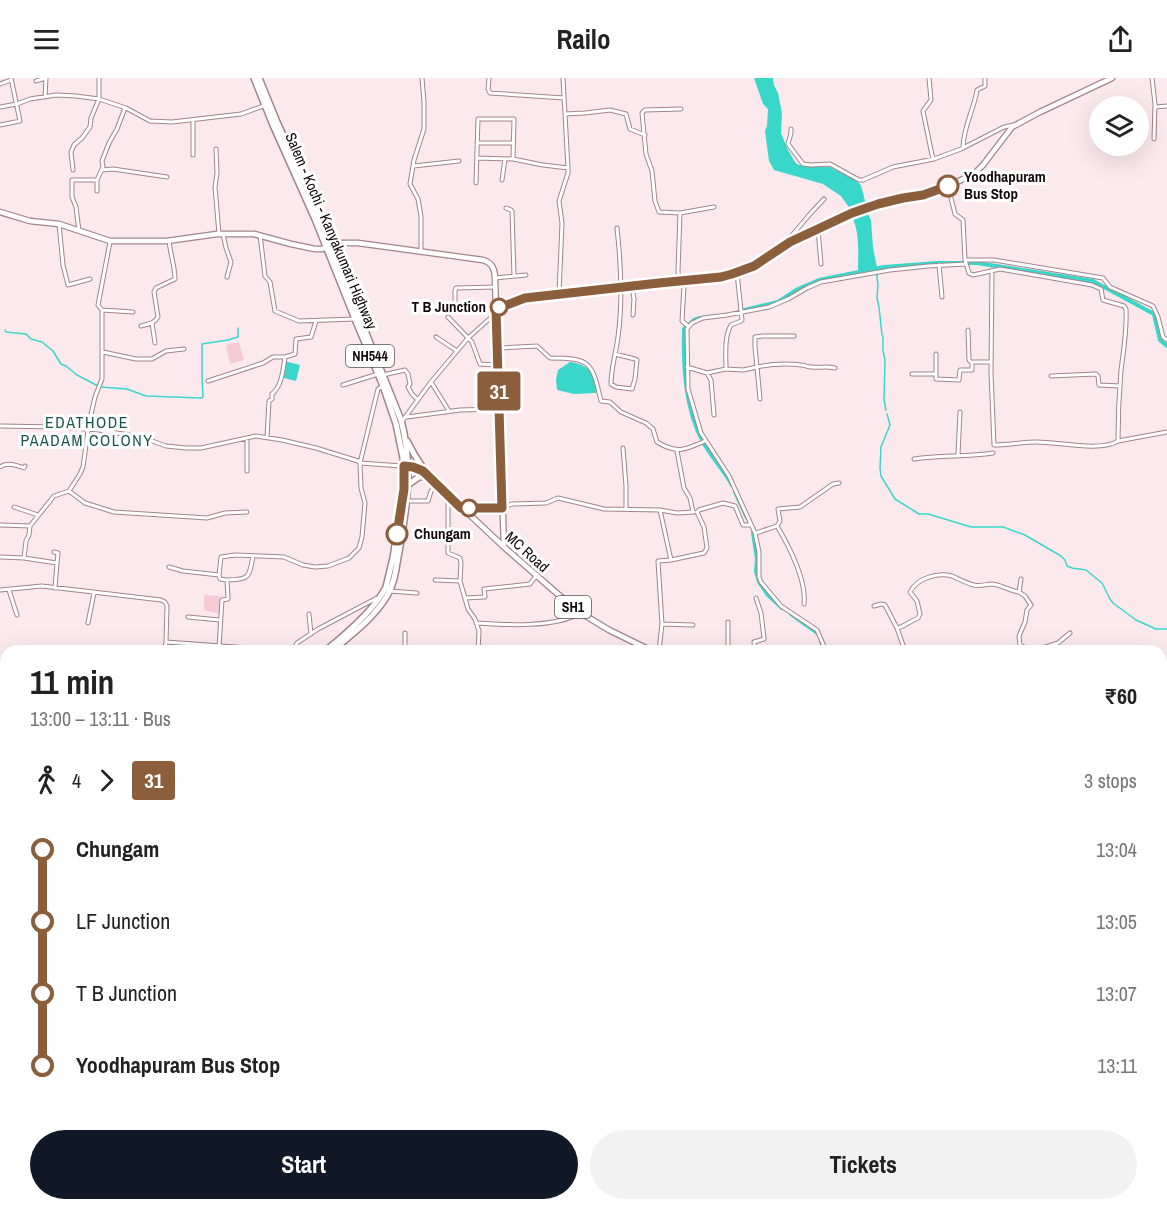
<!DOCTYPE html>
<meta charset="utf-8">
<style>
body{margin:0;font-family:"Archivo Narrow",sans-serif;background:#f2f2f2;color:#222;height:100vh;display:flex;flex-direction:column;font-size:22px;white-space:nowrap}
*{box-sizing:border-box;margin:0}
p{font-size:20px;color:#767676}
.icon{flex:none;width:33px;height:33px;fill:none;stroke:currentColor;stroke-width:2;stroke-linecap:round;stroke-linejoin:round}
.map{position:relative;flex:1;overflow:hidden}
.side{position:absolute;left:0px;top:567px;width:1167px;height:566px;display:flex;flex-direction:column;background:#fff;border-radius:18px 18px 0 0;box-shadow:0 6px 24px #0002}
.side>*{flex:none}
.badge{padding:0 12px;border-radius:4px;font-size:21px;line-height:39px}
.fabs{position:absolute;left:1089px;top:18px;display:grid;gap:12px}
.fabs a{display:grid;place-items:center;width:60px;height:60px;border-radius:50%;background:#fff;box-shadow:0 6px 24px #0002;font-size:30px}
.map>.badge{position:absolute;translate:-50% -50%;box-shadow:0 0 0 3px #fff}
.legs{display:flex;align-items:center;gap:9px;height:66px;padding:0 30px;font-size:20px}
.legs p{margin-inline-start:auto}
.summary{display:flex;align-items:center;justify-content:space-between;height:102px;padding:0 30px}
h1{font-size:33px;font-weight:700;line-height:45px}
.button{display:flex;gap:12px;margin-top:auto;padding:12px 30px}
.button a{flex:1;height:69px;border-radius:36px;background:#111827;color:#fff;font-size:24px;font-weight:700;line-height:69px;text-align:center}
.button a+a{background:#f2f2f2;color:#222}
ul{padding:0 30px;list-style:none}
li{display:flex;align-items:center;gap:21px;height:72px;font-size:22px}
li i{display:grid;place-items:center;width:9px;height:100%;margin:0 8px;background:currentColor}
li i::after{content:'';width:15px;height:15px;margin:-8px;border:4px solid;border-radius:50%;background:#fff}
li p{margin-inline-start:auto}
li:first-child i{background:linear-gradient(#0000 50%,currentColor 0)}
li:last-child i{background:linear-gradient(currentColor 50%,#0000 0)}
header{display:flex;justify-content:space-between;align-items:center;height:78px;padding:0 30px;background:#fff;font-size:27px;font-weight:700}
.map>svg:first-child{display:block}
.green{fill:#f6cbd5}
.water{fill:#39d7ca}
.lines{fill:none;stroke-linecap:round;stroke-linejoin:round}
.stream{stroke:#39d7ca;stroke-width:1.5}
.canal{stroke:#39d7ca;stroke-width:4}
.minor-casing{stroke:#a2848b;stroke-width:5}
.major-casing{stroke:#a2848b;stroke-width:7}
.highway-casing{stroke:#a2848b;stroke-width:8}
.minor{stroke:#fff;stroke-width:3}
.major{stroke:#fff;stroke-width:4.5}
.highway{stroke:#fff;stroke-width:5}
.line-1-casing{stroke:#fff;stroke-width:14}
.line-1{stroke:#8b5e3c;stroke-width:9}
.stop-1-dot{fill:#fff;stroke:#8b5e3c;stroke-width:3}
.labels{text-anchor:middle;stroke-width:6;stroke-linejoin:round;paint-order:stroke}
.shield{fill:#fff;stroke:#595254;stroke-width:1.5}
.shield-label{font-size:14px;font-weight:bold;fill:#12080b}
.stop-label{font-size:15px;font-weight:bold;fill:#12080b;stroke:#fff;text-anchor:start}
.street-label{font-size:15px;fill:#12080b;stroke:#fff}
.neighbourhood-label{font-size:16px;letter-spacing:1.5px;fill:#19544e;stroke:#fff}
</style>
<header><svg class="icon" aria-label="menu" viewBox="0 0 24 24"><path d="M4 6h16M4 12h16M4 18h16"/></svg>Railo<svg class="icon" aria-label="share" viewBox="0 0 24 24"><path d="M12 15V3M7 8l5-5 5 5M5 13v7h14v-7"/></svg></header>
<div class="map">
<svg width="1167" height="1132" viewBox="0 0 1167 1132">
<rect width="100%" height="100%" fill="#fce9ed"/>
<!-- green -->
<path class="green" d="M239,264L244,282L230,286L226,267Z
M204,517L220,518L219,536L204,532Z"/>
<!-- water -->
<path class="water" d="M754,0H773L774,7L778,15L782,35L781,55L787,70L795,84L797,86L806,89H830L855,102L860,106L862,111L866,127L851,132L841,118L823,106L774,92L769,83L766,61L765,53L767,48L768,31L763,26Z
M867,134L871,142L873,170L877,189L858,193C858,175 860,155 852,139Z
M285,283L300,287L296,303L284,300Z
M570,284C589,287 596,295 596,315L574,316L557,312L556,302L558,292Z"/>
<g class="lines">
<!-- stream -->
<path class="stream" d="M876,191L878,207L877,220L879,229L882,257
M5,252L6,254L26,256L31,261L42,264L53,273L61,286L66,288L77,297L98,308
M883,258V272L885,282L884,322L886,332
M101,309L127,311L146,318L201,320L203,319L202,299V266L228,262L238,259V250
M887,336L890,347L881,369L880,390L881,398L895,421L919,436H928L971,449H1003L1025,457L1061,478L1065,482L1067,488L1072,490L1086,492L1102,505L1110,521L1113,525L1136,542L1156,551H1167"/>
<!-- canal -->
<path class="canal" d="M740,233L778,224L798,211L819,202L884,189L937,185H977L1093,203L1154,236L1160,262L1167,268
M700,240L694,242L684,251C683,288 685,331 703,364C712,380 724,392 732,407
M735,414L747,440
M753,455L757,481L756,493L759,504L768,517L782,530
M791,536L819,556
M821,563L824,573
M362,1132L365,1126
M787,1132L788,1126"/>
<defs>
<path id="minor" d="M489,0L488,11L490,15L564,20
M929,0L931,22L923,33L932,77L934,81L961,71L1004,49L1014,47
M1152,0L1155,26L1154,61
M36,3L46,0L45,19
M0,6L11,2
M0,29L17,26L30,21L56,17L76,18L99,21L126,30L150,43L172,44L241,36L266,27
M1155,29L1167,28
M681,31L645,32L642,35L646,76L652,93L655,123L659,134L680,135L714,129
M565,36L585,35L610,32L626,36L630,51L645,57
M193,42V77
M0,47L20,43L11,0
M791,51C792,58 788,62 788,66L803,86L811,87L830,86L859,102H863L893,89L934,81
M477,65H513
M963,70C963,49 974,32 977,12L985,8V0
M216,71L217,95L215,109L219,156
M477,80L513,81L543,87L568,90
M414,88L459,83
M73,92L71,74L74,67L82,60L90,49L91,40L99,21V0
M102,92L113,91L167,99
M502,102L505,81
M476,105L478,41H514L513,81
M948,108L955,136L963,142L965,182H994L1103,200L1110,209L1153,228L1158,239L1163,259L1167,262
M97,113V102L103,89L102,83L109,65L117,51L125,30
M506,130L511,132L512,133L514,198
M680,135L678,193L679,203L684,207L682,243L688,248
M59,146L63,187L68,207L90,201
M818,151L821,186
M79,153L76,129L72,119V102H97
M223,156L226,170L231,184L227,199
M260,157L265,198L270,204L275,233L299,243L355,241
M783,168L810,136L824,121
M421,173V138L418,121L410,106L414,82L424,51V24L422,0
M965,182L969,195L973,197L1000,191L1092,207L1101,211L1103,222L1124,228L1126,231C1127,254 1124,269 1121,292C1119,316 1118,340 1118,363L1167,354
M939,187L942,219
M992,192L991,295L994,367C1008,367 1023,364 1037,364C1058,364 1101,374 1118,363
M495,200L526,197
M632,209L634,221L633,237
M559,216L562,145L559,123L568,95V90L563,0
M455,224V213L456,210L496,209
M102,232L133,234
M448,239L472,264L480,286L498,287
M152,245L155,265
M141,248C148,246 154,246 158,239L154,214L156,210L175,201C175,188 170,176 169,162
M968,252L969,282L972,285
M436,259L457,273
M498,270L537,268L550,280C592,280 592,285 601,323L610,324L621,334L646,345L653,351L657,364C677,376 685,372 705,363
M103,274L136,281H152L166,273L184,271
M615,276L635,281L637,282L635,301L632,311L616,309L611,306C611,290 616,275 618,259C623,223 621,186 617,150
M936,276V296
M687,289L707,295L726,291L743,292L757,289L755,269V259L763,258H794
M726,291C726,277 724,259 731,247L741,243L742,242L737,195
M707,295L711,302L714,337
M912,296H936V301L959,302L960,292H972V285L973,284H991
M383,297L405,292L408,296L410,306L408,309L412,316L418,322
M1051,298L1096,296L1098,298L1099,307L1120,308
M208,303L263,285L273,279H285
M431,304L449,333
M343,307L378,296
M760,321L757,289C771,286 787,285 801,287C810,288 802,288 811,289C819,290 826,288 835,290
M407,339L460,332L499,331
M403,342L431,304L468,260L496,235
M0,348L59,349L99,352L141,359L166,368L186,370H201L256,358L282,362L316,370L358,383L360,385L402,388
M247,360V393
M267,360L269,323L272,321V316C282,308 283,292 285,279L295,276L296,261L311,259L316,243
M623,370L626,408V431
M677,373L684,410L690,420L693,434
M958,377L960,334
M914,381C940,377 967,379 993,375
M0,389C8,384 16,387 24,390L25,388
M69,413L85,425L114,434L207,440L225,435L247,434
M448,418V475L460,480L461,485L460,503L468,531L475,541L479,553L478,573
M406,423H428L431,413L437,407
M14,429L38,437
M463,430H502L512,426L546,425L558,420L604,431L660,432L671,482L704,475L707,470L704,449L697,434L699,432L723,425L735,428L743,447H751
M660,432L677,435L694,434
M0,447L30,448L29,457L26,463L24,480L57,485L55,510
M30,448L54,418L69,413L80,396L83,389L89,345L95,319L102,301V232L98,227L110,164
M756,455L777,448
M54,474L58,475L57,485
M0,479L24,480
M169,489L183,493L219,497L221,479L235,477L284,479L303,487L315,489L328,488L349,480L359,470L362,459L365,425L361,410L360,385L378,311L383,308
M1021,501L1019,514L1025,518L1031,527L1027,532L1025,544L1019,558L1020,567L1031,573
M227,502C250,501 249,500 253,478
M435,502L460,503
M0,512L42,508L161,522L165,524L167,528L166,564
M9,512L17,537
M389,513L417,515
M465,520L485,519L484,511L530,506L536,498
M804,526C807,503 789,468 777,448L780,443L778,431L800,429L833,406L839,405
M874,528L881,526L885,527L897,550C904,549 910,543 918,540L920,536L917,523L910,514C917,500 938,494 952,498C959,501 966,505 974,507C980,509 986,506 992,506C1002,507 1010,513 1019,514
M309,536L311,556
M188,539L220,542
M728,544V573
M88,545L94,515
M476,545C505,547 555,550 580,535
M662,546L693,547
M897,550L905,573
M219,569L222,522L228,521L227,502L220,501L219,497
M164,573L166,564L289,573
M293,573L297,565L318,551L377,520
M405,573V555
M659,573L662,546L658,483L671,482
M755,573L754,564L764,561V560L761,535L756,520
M826,573L817,552L781,528L761,504L759,499V474L755,455L729,398L701,355L688,311L687,251L692,245L703,240L727,237L769,229L788,221L807,210L821,204L890,192L928,188L966,186
M1033,573L1058,565L1070,555
M1161,602H1167
M0,630L6,632
M0,658L6,660
M0,774L6,770
M0,857L6,858
M0,906H6
M0,948H6
M0,982L6,969
M1161,1037L1167,1036
M0,1122L6,1117
M60,1126L62,1132
M164,1126L166,1132
M596,1126V1132
M709,1126L710,1132
M913,1126L920,1132
M1064,1126L1065,1132
M468,1132L469,1126
M758,1132L759,1126
M790,1132L791,1126
M832,1132L833,1126
M869,1132V1126
M895,1132L906,1126
M961,1132L962,1126
M1136,1132V1126"/>
<path id="major" d="M0,134L30,143L59,146L110,163H167L217,156H254L291,166L315,171H322L330,167L335,165H358L483,182C493,185 495,192 495,202L504,469
M496,231L525,221L659,205L721,199L746,192L763,183L790,164L851,135L878,126L903,120L918,119L937,113L974,96L983,87L1012,49L1040,34L1112,0
M407,388L423,393L504,469L576,532L609,552L652,573
M1161,804L1167,805
M1013,1126L1014,1132"/>
<path id="highway" d="M254,0L273,47L315,141L355,241L383,308L396,346L403,380L404,411L393,480L386,509C375,531 345,557 325,573
M259,0L277,44L314,126L401,342C413,387 407,428 399,474C396,489 395,505 387,518C374,540 351,557 332,573
M407,363L414,376L428,398L419,399L409,406
M0,1089L6,1069
M0,1106L6,1094"/>
</defs>
<!-- minor casing -->
<use href="#minor" class="minor-casing"/>
<!-- major casing -->
<use href="#major" class="major-casing"/>
<!-- highway casing -->
<use href="#highway" class="highway-casing"/>
<!-- minor -->
<use href="#minor" class="minor"/>
<!-- major -->
<use href="#major" class="major"/>
<!-- highway -->
<use href="#highway" class="highway"/>
</g>
<g class="lines">
<defs>
<path id="line-1" d="M397,456L404,411V388L413,389L423,393L461,430H502L496,231L525,220L659,205L721,199L732,196L754,188L790,164L852,135L878,126L903,120L923,117L948,108"/>
</defs>
<!-- line-1 casing -->
<use href="#line-1" class="line-1-casing"/>
<!-- line-1 -->
<use href="#line-1" class="line-1"/>
</g>
<!-- markers -->
<g class="stop-1-dot">
<circle cx="948" cy="108" r="10"/>
<circle cx="499" cy="229" r="8"/>
<circle cx="469" cy="430" r="8"/>
<circle cx="397" cy="456" r="10"/>
</g>
<g class="labels">
<!-- shield labels -->
<g class="shield">
<rect x="346" y="267" width="48" height="22" rx="4.5"/>
<rect x="555" y="518" width="36" height="22" rx="4.5"/>
</g>
<g class="shield-label">
<text x="370" y="283">NH544</text>
<text x="573" y="534">SH1</text>
</g>
<!-- stop labels -->
<g class="stop-label">
<text x="964" y="104">Yoodhapuram<tspan x="964" dy="17">Bus Stop</tspan></text>
<text x="486" y="234" text-anchor="end">T B Junction</text>
<text x="414" y="461">Chungam</text>
</g>
<!-- street labels -->
<g class="street-label">
<text transform="translate(331 153) rotate(67)" y="5">Salem - Kochi - Kanyakumari Highway</text>
<text transform="translate(527 474) rotate(42)" y="5">MC Road</text>
</g>
<!-- neighbourhood labels -->
<g class="neighbourhood-label">
<text x="87" y="350">EDATHODE<tspan x="87" dy="18">PAADAM COLONY</tspan></text>
</g>
</g>
</svg>
<div class="fabs">
<a><svg class="icon" aria-label="layers" viewBox="0 0 24 24"><path d="M12 4l9 5-9 5-9-5zM3 14l9 5 9-5"/></svg></a>
</div>
<b class="badge" style="left:499px;top:313px;background:#8b5e3c;color:#fff">31</b>
<section class="side">
<div class="summary"><div><h1>11 min</h1><p>13:00 – 13:11 · Bus</p></div><b>₹60</b></div>
<div class="legs"><svg class="icon" aria-label="walk" viewBox="0 0 24 24"><circle cx="13" cy="4" r="2"/><path d="M13 8l-2 6 4 7M11 14l-3 7M7 12l3-4h3l4 4"/></svg>4<svg class="icon" aria-label="forward" viewBox="0 0 24 24"><path d="M9 5l7 7-7 7"/></svg><b class="badge" style="background:#8b5e3c;color:#fff">31</b><p>3 stops</p></div>
<ul>
<li><i style="color:#8b5e3c"></i><b>Chungam</b><p>13:04</p></li>
<li><i style="color:#8b5e3c"></i><span>LF Junction</span><p>13:05</p></li>
<li><i style="color:#8b5e3c"></i><span>T B Junction</span><p>13:07</p></li>
<li><i style="color:#8b5e3c"></i><b>Yoodhapuram Bus Stop</b><p>13:11</p></li>
</ul>
<div class="button"><a>Start</a><a>Tickets</a></div>
</section>
</div>
